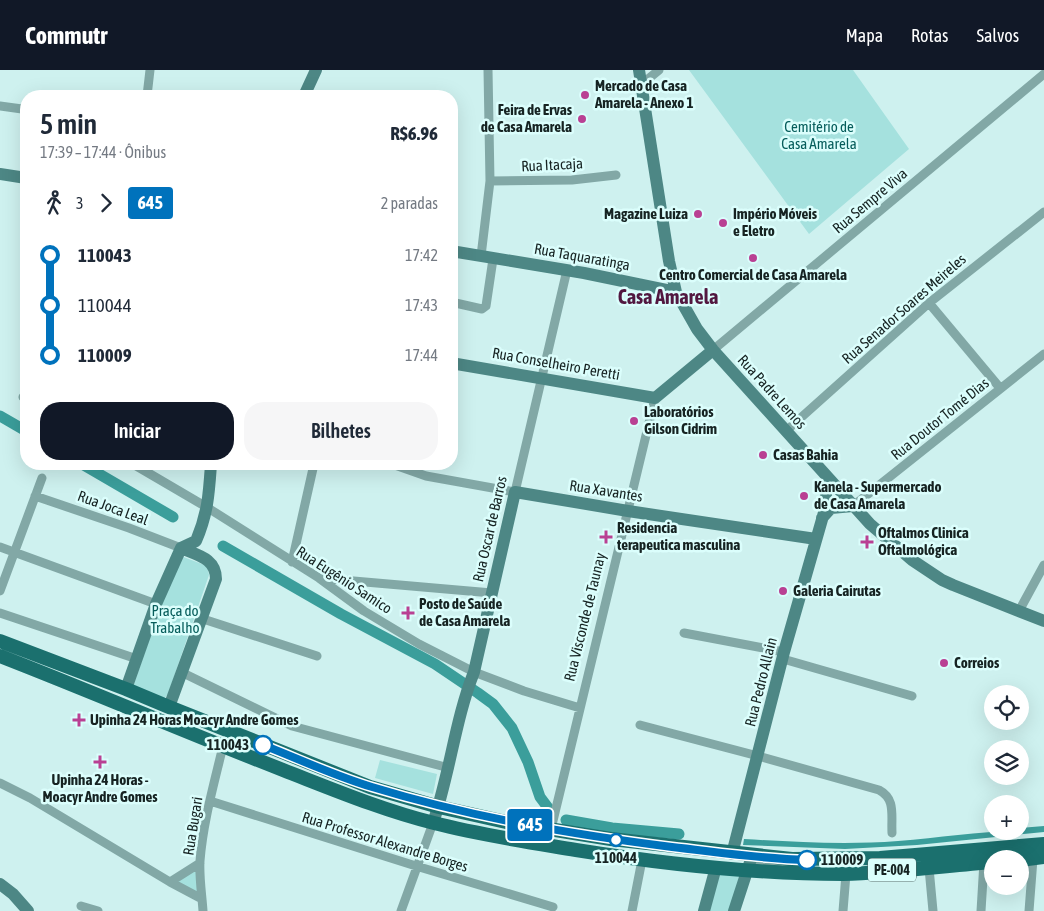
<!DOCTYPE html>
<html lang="pt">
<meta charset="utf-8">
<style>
body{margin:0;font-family:"Asap Condensed",sans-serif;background:#f6f6f7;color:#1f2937;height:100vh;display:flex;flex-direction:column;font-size:19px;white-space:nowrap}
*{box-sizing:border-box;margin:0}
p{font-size:16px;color:#747a83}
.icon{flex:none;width:28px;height:28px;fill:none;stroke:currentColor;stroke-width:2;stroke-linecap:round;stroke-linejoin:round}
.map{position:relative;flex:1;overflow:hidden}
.drawer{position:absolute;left:20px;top:20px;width:438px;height:380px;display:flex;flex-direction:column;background:#fff;border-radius:20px;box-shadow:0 5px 20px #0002}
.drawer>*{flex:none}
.badge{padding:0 10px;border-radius:4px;font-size:18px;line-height:32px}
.controls{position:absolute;left:984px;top:615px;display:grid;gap:10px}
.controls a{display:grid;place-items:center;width:45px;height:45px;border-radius:50%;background:#fff;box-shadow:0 5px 20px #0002;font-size:25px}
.map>.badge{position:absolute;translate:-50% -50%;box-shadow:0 0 0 2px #fff}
.legs{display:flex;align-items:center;gap:8px;height:55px;padding:0 20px;font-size:16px}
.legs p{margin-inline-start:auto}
.head{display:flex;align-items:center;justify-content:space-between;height:85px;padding:0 20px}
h1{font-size:28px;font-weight:600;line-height:38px}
.cta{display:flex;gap:10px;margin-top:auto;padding:10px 20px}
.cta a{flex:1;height:58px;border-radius:20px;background:#111827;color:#fff;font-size:20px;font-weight:600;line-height:58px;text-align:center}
.cta a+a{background:#f6f6f7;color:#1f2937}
ul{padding:0 20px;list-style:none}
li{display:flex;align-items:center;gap:18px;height:50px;font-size:19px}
li i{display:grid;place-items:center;width:8px;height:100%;margin:0 6px;background:currentColor}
li i::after{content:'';width:12px;height:12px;margin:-6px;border:4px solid;border-radius:50%;background:#fff}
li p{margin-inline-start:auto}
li:first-child i{background:linear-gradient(#0000 50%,currentColor 0)}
li:last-child i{background:linear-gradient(currentColor 50%,#0000 0)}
header{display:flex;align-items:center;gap:30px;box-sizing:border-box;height:70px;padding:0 25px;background:#111827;color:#fff}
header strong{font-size:24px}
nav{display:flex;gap:28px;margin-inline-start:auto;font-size:18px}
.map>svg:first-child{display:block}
.green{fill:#a5e1de}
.water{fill:#3b9e9b}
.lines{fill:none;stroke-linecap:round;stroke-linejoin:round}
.canal{stroke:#3b9e9b;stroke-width:11}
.street{stroke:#82a8a6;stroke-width:9}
.secondary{stroke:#4d8785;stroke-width:12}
.primary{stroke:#1b706e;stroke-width:14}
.line-1-casing{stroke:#fff;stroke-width:11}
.line-1{stroke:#0072bc;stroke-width:8}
.poi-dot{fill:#b94093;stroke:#dbfefc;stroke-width:2}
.stop-1-dot{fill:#fff;stroke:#0072bc;stroke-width:2.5}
.labels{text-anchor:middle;stroke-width:5;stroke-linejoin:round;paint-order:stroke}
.shield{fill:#dbfefc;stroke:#516563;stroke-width:1}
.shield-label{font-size:14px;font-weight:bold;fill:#162322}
.poi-label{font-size:15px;font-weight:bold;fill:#162322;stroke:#dbfefc;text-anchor:start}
.park-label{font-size:15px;fill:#065d5b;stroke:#dbfefc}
.street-label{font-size:15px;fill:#162322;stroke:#dbfefc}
.stop-label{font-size:15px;font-weight:bold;fill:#162322;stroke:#dbfefc;text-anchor:end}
.district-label{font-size:20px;font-weight:bold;fill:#521840;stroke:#dbfefc}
</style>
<header>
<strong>Commutr</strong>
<nav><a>Mapa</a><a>Rotas</a><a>Salvos</a></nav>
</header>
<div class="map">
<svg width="1044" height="841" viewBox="0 0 1044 841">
<rect width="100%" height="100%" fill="#cef1ef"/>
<!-- green -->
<path class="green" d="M689,0H853L909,79L809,164Z
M181,486L207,496L209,505L168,624L164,629L134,617V614L160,538Z
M380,690L437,704L433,724L375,708Z
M198,798L199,824L175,811Z
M720,801L740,804L730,841H708Z"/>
<!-- water -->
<path class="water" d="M1044,756V762L917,775L845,779L743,775L744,769C795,772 846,775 898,771C939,768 979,761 1020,761V758Z"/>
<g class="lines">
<!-- canal -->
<path class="canal" d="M0,346L26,361
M82,394L173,447
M223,476L341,544L435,594L478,623L493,634L512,658L528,692L540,727L549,739
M566,750L612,758L679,764"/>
<!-- street -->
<path class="street" d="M642,14L659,0
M147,26L150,0
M0,36L22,39
M490,111L572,110L616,105
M481,186L490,111L488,0
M451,232L482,239L486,236L493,189
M929,233L1000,318
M713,280L1044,4
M23,327L26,329
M786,361L929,233L1044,142
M133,394L208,438L319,508L364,541L419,574L474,602L524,621L580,638
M392,394L426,406L515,422L567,200
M35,426L129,458L181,478
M853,436L1044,284
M0,477L156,534
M292,492L314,394
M319,508L492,523
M0,521L42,408
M1019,541L1044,495
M0,543L137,589
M200,548L317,586
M684,563L784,582
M783,589L912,626
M181,602L292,656L449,698
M640,655L758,686L879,720C896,729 891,745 892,763
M0,713L30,728L170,812L200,793
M210,731L416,796L553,837
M551,759L655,328
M985,787L1026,783
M755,794L800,796
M929,798L933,841
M170,812L202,829
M81,836L98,841
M203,841C202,825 199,807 200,791C203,752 214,714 223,676
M401,841L433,753
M632,841L642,790
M843,841L846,804
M981,841L984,792
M1029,841L1033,789"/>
<!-- secondary -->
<path class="secondary" d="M639,0L669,191L676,222L697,259L713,280L870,454L912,490L942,510L953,515L1044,551
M304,26L316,0
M0,104L26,108
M451,181L584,203L676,222
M451,293L655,328L713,280
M822,448L831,438L853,436
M181,478L196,471C208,443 209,423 211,394
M126,619L156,534L181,478C197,485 216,488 216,509L169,637
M433,753C450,703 455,650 474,602L515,422L628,441L816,469
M732,784L784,582L825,439L827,408
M0,814L13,824L28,841
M704,841L716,797
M734,841L752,786"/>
<!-- primary -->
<path class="primary" d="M0,571L126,619L169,637L370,717L439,737L506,752L611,769L792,789L880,788L1044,774
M0,586C95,623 188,663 283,700C332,719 382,740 434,753C480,765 528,772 576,780C664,794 754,804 843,804C893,803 943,796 992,792
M1020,790L1044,787"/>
</g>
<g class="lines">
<defs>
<path id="line-1" d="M263,675C299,689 335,706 372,717C470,747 570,764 672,777C717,782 762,789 807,790"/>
</defs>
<!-- line-1 casing -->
<use href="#line-1" class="line-1-casing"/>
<!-- line-1 -->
<use href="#line-1" class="line-1"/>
</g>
<!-- markers -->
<g class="poi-dot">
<circle cx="585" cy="25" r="5"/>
<circle cx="582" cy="49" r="5"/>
<circle cx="698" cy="144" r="5"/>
<circle cx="723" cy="153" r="5"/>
<circle cx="753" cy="188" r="5"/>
<circle cx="634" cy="351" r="5"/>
<circle cx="763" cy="385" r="5"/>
<circle cx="804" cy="426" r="5"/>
<path d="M603.5 459.5h5v5h5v5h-5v5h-5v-5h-5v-5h5z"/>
<path d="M864.5 464.5h5v5h5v5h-5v5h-5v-5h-5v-5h5z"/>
<circle cx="783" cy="521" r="5"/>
<path d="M405.5 535.5h5v5h5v5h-5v5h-5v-5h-5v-5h5z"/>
<circle cx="944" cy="593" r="5"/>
<path d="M76.5 642.5h5v5h5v5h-5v5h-5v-5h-5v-5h5z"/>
<path d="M97.5 684.5h5v5h5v5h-5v5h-5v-5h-5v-5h5z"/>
</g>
<g class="stop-1-dot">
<circle cx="263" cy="675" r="9"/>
<circle cx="616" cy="770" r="6"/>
<circle cx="807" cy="790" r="9"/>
</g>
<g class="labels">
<!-- shield labels -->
<rect class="shield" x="868" y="788.5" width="48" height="23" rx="4"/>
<g class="shield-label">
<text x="892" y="805">PE-004</text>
</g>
<!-- poi labels -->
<g class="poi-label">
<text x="595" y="21">Mercado de Casa<tspan x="595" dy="17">Amarela - Anexo 1</tspan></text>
<text x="572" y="45" text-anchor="end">Feira de Ervas<tspan x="572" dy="17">de Casa Amarela</tspan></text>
<text x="688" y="149" text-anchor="end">Magazine Luiza</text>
<text x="733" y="149">Império Móveis<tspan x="733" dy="17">e Eletro</tspan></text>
<text x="753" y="210" text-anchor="middle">Centro Comercial de Casa Amarela</text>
<text x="644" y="347">Laboratórios<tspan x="644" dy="17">Gilson Cidrim</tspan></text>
<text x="773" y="390">Casas Bahia</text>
<text x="814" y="422">Kanela - Supermercado<tspan x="814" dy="17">de Casa Amarela</tspan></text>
<text x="617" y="463">Residencia<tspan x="617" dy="17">terapeutica masculina</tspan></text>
<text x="878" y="468">Oftalmos Clinica<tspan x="878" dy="17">Oftalmológica</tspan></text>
<text x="793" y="526">Galeria Cairutas</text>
<text x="419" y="539">Posto de Saúde<tspan x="419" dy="17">de Casa Amarela</tspan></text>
<text x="954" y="598">Correios</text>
<text x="90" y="655">Upinha 24 Horas Moacyr Andre Gomes</text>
<text x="100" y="715" text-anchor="middle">Upinha 24 Horas -<tspan x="100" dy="17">Moacyr Andre Gomes</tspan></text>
</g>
<!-- park labels -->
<g class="park-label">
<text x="819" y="62">Cemitério de<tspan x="819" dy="17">Casa Amarela</tspan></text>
<text x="175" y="546">Praça do<tspan x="175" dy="17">Trabalho</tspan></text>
</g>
<!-- street labels -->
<g class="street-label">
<text transform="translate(552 95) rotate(-3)" y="5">Rua Itacaja</text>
<text transform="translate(870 131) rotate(-40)" y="5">Rua Sempre Viva</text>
<text transform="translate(582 187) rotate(10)" y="5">Rua Taquaratinga</text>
<text transform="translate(904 239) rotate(-41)" y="5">Rua Senador Soares Meireles</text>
<text transform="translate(556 294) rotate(10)" y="5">Rua Conselheiro Peretti</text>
<text transform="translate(772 322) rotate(48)" y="5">Rua Padre Lemos</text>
<text transform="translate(940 349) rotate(-39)" y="5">Rua Doutor Tomé Dias</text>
<text transform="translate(606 421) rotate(9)" y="5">Rua Xavantes</text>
<text transform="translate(113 438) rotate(20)" y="5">Rua Joca Leal</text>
<text transform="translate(490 459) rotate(-77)" y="5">Rua Oscar de Barros</text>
<text transform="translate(344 510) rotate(33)" y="5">Rua Eugênio Samico</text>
<text transform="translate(585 547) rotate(-76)" y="5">Rua Visconde de Taunay</text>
<text transform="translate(761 612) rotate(-76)" y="5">Rua Pedro Allain</text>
<text transform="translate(193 756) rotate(-81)" y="5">Rua Bugari</text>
<text transform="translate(385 772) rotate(17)" y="5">Rua Professor Alexandre Borges</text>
</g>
<!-- stop labels -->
<g class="stop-label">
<text x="249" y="680">110043</text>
<text x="616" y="793" text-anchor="middle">110044</text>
<text x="821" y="795" text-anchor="start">110009</text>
</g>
<!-- district labels -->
<g class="district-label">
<text x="668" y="234">Casa Amarela</text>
</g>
</g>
</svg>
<div class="controls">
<a><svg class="icon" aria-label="locate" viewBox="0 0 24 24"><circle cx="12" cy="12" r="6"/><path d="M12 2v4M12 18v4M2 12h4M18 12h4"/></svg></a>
<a><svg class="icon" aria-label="layers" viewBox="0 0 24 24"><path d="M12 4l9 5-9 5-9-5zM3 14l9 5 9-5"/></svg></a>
<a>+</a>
<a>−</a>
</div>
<b class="badge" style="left:530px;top:755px;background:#0072bc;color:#fff">645</b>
<section class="drawer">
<div class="head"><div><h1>5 min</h1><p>17:39 – 17:44 · Ônibus</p></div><b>R$6.96</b></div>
<div class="legs"><svg class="icon" aria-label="walk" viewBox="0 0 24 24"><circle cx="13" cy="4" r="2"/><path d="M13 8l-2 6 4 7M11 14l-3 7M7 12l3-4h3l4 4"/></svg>3<svg class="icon" aria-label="forward" viewBox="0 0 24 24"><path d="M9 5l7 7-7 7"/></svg><b class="badge" style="background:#0072bc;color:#fff">645</b><p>2 paradas</p></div>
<ul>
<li><i style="color:#0072bc"></i><b>110043</b><p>17:42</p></li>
<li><i style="color:#0072bc"></i><span>110044</span><p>17:43</p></li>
<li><i style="color:#0072bc"></i><b>110009</b><p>17:44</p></li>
</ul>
<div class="cta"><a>Iniciar</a><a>Bilhetes</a></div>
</section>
</div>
